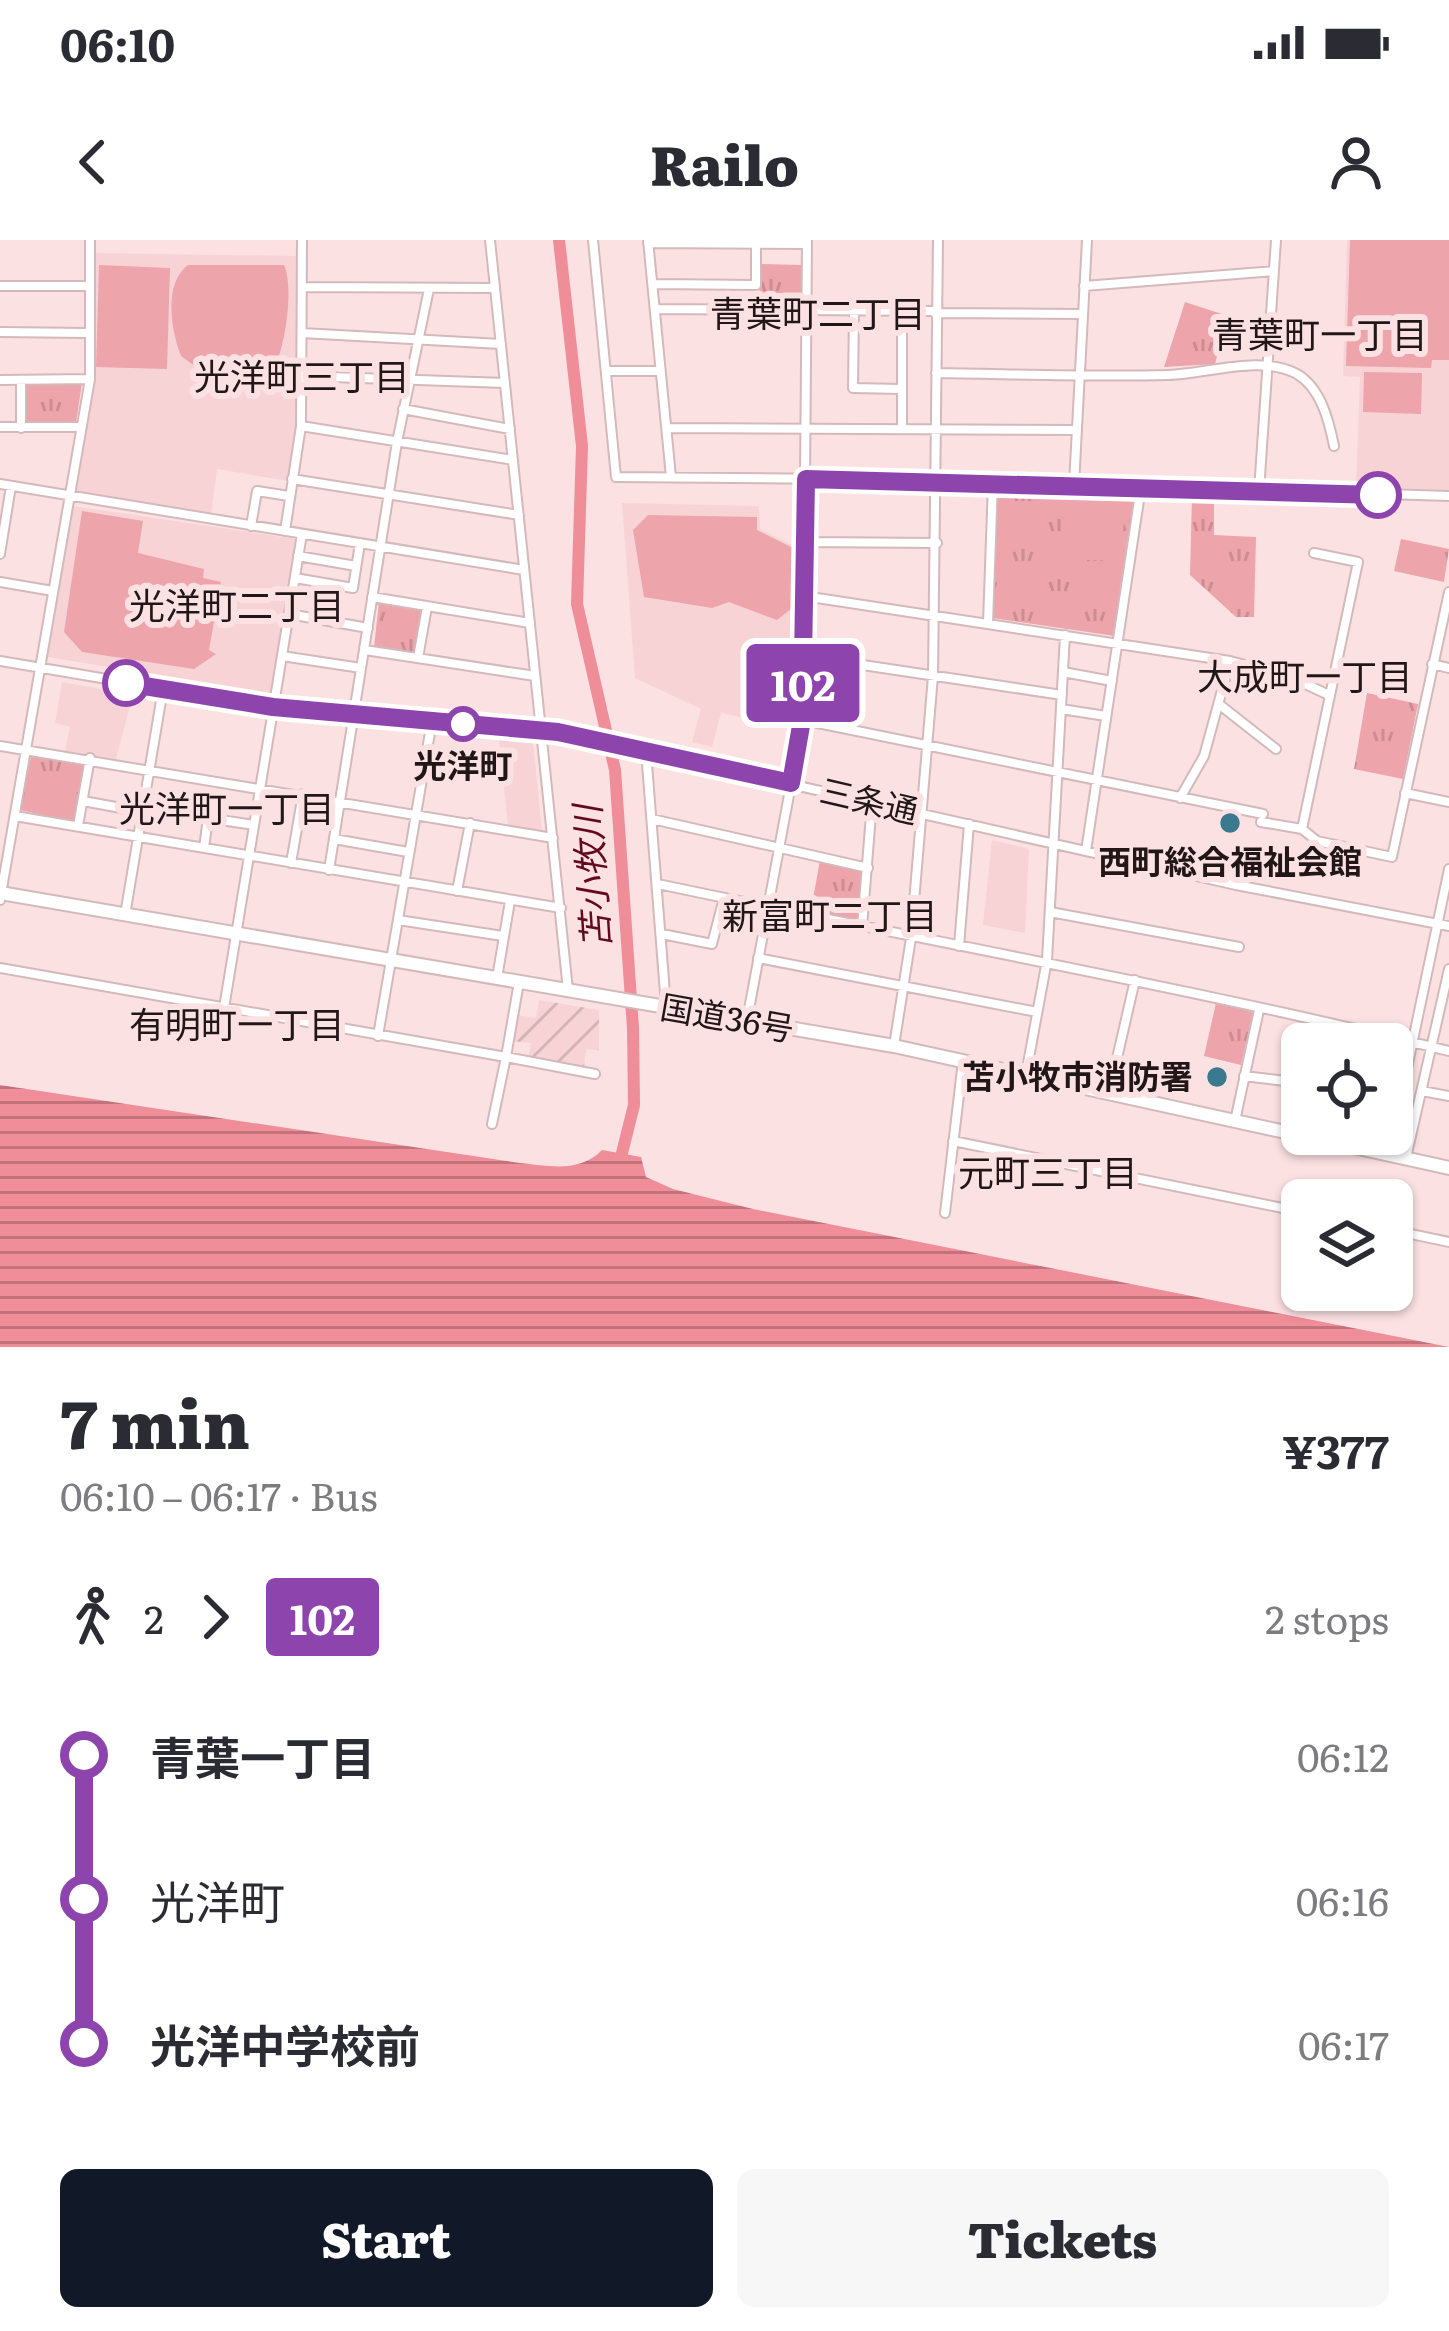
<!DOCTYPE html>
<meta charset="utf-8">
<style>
body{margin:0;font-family:Literata,"Noto Sans JP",serif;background:#f7f7f7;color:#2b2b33;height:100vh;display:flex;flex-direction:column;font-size:45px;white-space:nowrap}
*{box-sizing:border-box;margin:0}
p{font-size:39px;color:#7c7c81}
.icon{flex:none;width:66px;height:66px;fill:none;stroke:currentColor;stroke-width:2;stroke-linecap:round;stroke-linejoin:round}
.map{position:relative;height:1107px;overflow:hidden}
.panel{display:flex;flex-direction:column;background:#fff;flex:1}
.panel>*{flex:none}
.badge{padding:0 24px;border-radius:9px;font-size:42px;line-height:78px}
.buttons{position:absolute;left:1281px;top:783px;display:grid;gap:24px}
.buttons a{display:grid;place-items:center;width:132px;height:132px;border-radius:18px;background:#fff;box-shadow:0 3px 9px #0004;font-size:60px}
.map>.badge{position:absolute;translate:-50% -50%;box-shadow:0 0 0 6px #fff}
.legs{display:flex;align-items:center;gap:18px;height:132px;padding:0 60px;font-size:39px}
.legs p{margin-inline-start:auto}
.head{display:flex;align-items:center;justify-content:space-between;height:204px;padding:0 60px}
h1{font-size:66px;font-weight:800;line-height:90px}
.cta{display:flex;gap:24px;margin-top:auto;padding:24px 60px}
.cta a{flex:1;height:138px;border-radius:18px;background:#111827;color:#fff;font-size:48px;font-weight:800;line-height:138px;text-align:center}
.cta a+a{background:#f7f7f7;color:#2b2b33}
ul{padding:0 60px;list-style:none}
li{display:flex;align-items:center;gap:42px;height:144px;font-size:45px}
li i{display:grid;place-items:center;width:18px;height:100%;margin:0 15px;background:currentColor}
li i::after{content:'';width:30px;height:30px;margin:-15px;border:9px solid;border-radius:50%;background:#fff}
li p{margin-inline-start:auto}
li:first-child i{background:linear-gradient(#0000 50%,currentColor 0)}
li:last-child i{background:linear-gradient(currentColor 50%,#0000 0)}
.status{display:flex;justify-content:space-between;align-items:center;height:84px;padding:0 60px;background:#fff;direction:ltr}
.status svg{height:33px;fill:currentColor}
header{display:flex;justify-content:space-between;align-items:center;height:156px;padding:0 60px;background:#fff;font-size:54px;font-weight:800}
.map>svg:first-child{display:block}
.built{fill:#f7d3d6}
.industrial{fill:url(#industrial-furrows)}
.grass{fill:url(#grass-tufts)}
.pitch{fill:#eda4ab}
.water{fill:url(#water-rules)}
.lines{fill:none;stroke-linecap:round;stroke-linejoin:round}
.river{stroke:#ef8d98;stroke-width:12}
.minor-casing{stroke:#d3b9ba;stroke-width:12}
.highway-casing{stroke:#d3b9ba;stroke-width:16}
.minor{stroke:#fff;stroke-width:8}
.highway{stroke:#fff;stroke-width:12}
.line-1-casing{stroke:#fff;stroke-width:27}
.line-1{stroke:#8e44ad;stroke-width:18}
.stop-1-dot{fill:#fff;stroke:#8e44ad;stroke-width:6}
.poi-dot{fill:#3a798e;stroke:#fce1e3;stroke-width:4.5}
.labels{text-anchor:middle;stroke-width:12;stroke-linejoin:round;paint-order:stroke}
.stop-label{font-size:33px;font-weight:bold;fill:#211718;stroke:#fce1e3}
.street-label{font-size:33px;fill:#211718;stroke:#fce1e3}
.poi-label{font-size:33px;font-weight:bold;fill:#211718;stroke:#fce1e3}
.neighbourhood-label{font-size:36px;fill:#211718;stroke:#fce1e3}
.water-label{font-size:36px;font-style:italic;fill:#620921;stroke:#fce1e3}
</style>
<div class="status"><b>06:10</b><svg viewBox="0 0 49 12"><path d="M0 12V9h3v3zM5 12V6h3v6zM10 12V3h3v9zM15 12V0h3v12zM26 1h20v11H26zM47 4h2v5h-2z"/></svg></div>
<header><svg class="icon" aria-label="back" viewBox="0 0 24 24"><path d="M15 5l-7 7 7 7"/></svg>Railo<svg class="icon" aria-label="person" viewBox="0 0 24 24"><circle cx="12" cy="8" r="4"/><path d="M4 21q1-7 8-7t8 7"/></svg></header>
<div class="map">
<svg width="1449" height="1107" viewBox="0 0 1449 1107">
<defs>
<pattern id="industrial-furrows" width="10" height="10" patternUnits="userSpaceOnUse" patternTransform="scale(3)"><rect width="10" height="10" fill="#f7d3d6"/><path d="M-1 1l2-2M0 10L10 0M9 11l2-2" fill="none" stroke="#d3b4b7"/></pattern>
<pattern id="grass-tufts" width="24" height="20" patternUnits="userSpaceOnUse" patternTransform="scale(3)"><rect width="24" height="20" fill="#eda4ab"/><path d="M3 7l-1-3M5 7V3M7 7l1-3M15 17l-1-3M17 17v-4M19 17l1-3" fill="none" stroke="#cb8c92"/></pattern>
<pattern id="water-rules" width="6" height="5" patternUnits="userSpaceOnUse" patternTransform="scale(3)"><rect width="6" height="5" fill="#ef8d98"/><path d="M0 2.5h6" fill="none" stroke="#c1727b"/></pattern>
</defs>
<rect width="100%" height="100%" fill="#fce1e3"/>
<!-- built -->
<path class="built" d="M1347,0H1449V250L1356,247L1360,137L1343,136Z
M95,13L297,16V187L288,241L217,229L211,275L73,251L94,126Z
M622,263L759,266L760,289L800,309L796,489L721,473L712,507L692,502L701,469L635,438Z
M73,266L296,299L272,454L48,417Z
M62,442L133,455L116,519L65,511L70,487L55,483Z
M530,499L533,502L542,591L508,585L499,500Z
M992,600L1029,609L1025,693L983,685Z"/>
<!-- industrial -->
<path class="industrial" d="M539,760L599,770V810L586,809L584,828L528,818L531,803L512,801L517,775L536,778Z"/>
<!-- grass -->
<path class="grass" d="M760,24L802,25V63L759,62Z
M1185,62L1228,76L1215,124L1164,127Z
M82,143L76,183L24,182L23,144Z
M997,250L1136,257L1115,396L992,378Z
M1192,256L1214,257V295L1256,297L1254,377H1236L1190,335Z
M1401,299L1449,309L1444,342L1394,331Z
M379,362L423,370L416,415L374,408Z
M1367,453L1418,464L1403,539L1354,529Z
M32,512L86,523L74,582L20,570Z
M820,620L863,631L857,683L811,670Z
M1216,763L1253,772L1241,825L1204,816Z"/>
<!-- pitch -->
<path class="pitch" d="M1350,0H1449V120H1432L1431,128L1346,126Z
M99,25L170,28L167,129L96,127Z
M188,25H284C295,49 284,118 269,138L196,127L181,116C171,90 163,44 188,25Z
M1364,132L1422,133L1421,174L1363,172Z
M1069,256L1127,260L1119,321L1065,319L1057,309Z
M82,271L143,281L138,313L204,329L203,338L221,342L209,410L216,414L194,429L82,412L64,392Z
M648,275L757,277V290L793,308L791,369L777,380L729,362L712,368L644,357L633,290Z"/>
<!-- water -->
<path class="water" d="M0,845L520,923C549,926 580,933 602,910L641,917L646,937L673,949L753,969L1449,1107H0Z"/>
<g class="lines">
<!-- river -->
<path class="river" d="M559,0L582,206L577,364L615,530L633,788L634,865L622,913"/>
<defs>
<path id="minor" d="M490,0L568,750
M593,0L616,237L951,240L1449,256
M648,0L671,237
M648,3L807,4
M653,44L756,45V4
M0,46H89
M1084,46L1274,31
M302,47L495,48
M655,69L935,71
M854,70L853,148L901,149
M935,73L1083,74
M0,92L88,93
M302,93L501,104
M606,131H660
M936,133C1013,134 1091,137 1168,135C1208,134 1260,114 1297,134C1321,148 1329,181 1334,206
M302,136L505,143
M0,140L90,139
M21,140V188
M403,169L510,189
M301,186L513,220
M0,187H81
M667,188L1077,190
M902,188V71
M292,239L519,275
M0,244L524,330
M1074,245L1087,0
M1259,251L1276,0
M251,286L257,251L289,256
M285,291L301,186L302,0
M804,302L937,303
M0,314L11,246
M298,316L356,326
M295,338L353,348L360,303
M0,342L53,351
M804,356L1230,421L1288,436L1329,455
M372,357L530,383
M289,374L368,388
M988,383L993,242
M365,410L535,436
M282,416L361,428
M803,416L1062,455
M418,418L427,367
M0,421L273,467L573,495L1236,645L1449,686
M1432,424L1449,428
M1063,432L1112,441
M1220,465L1276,509
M1061,469L1106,476
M803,480L1263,574
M0,506L553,598
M646,511L666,766
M1405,553L1449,562
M1180,558L1204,516L1230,421
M83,561L143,572
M15,576L561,668
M652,579L868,628
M1261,582L1302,589L1358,322L1314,313
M78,586L90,518
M1302,589L1317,601L1392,617L1449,352
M334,599L408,612
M204,608L208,578L254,585
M1086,611L1141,247
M291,623L303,554
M329,630L397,202L429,49
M658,644C922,700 1187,747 1449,811
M457,651L470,583
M0,660L90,139V0
M1050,672L1239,707
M125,675L163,449
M398,680L503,696
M862,687L872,562
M662,694L712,704L724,658
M959,706L969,584
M758,718L1037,772
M0,728L506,817L519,742
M497,738L510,661
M224,768L302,294
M747,780L803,480L807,0
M378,796L432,481
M894,806L911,698L933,436L938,0
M1026,834L1047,720L1065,395
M1244,836L1302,843
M1422,851L1449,856
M1109,853L1135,740
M1235,881L1259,770
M492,884L506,817L595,834
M953,901L1302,972
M1389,914L1449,629
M1406,918L1449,729
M945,973L963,821
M1392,990L1449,1002"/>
<path id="highway" d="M0,653L894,806L1449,928"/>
</defs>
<!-- minor casing -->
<use href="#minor" class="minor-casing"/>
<!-- highway casing -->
<use href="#highway" class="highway-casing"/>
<!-- minor -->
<use href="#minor" class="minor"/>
<!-- highway -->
<use href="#highway" class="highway"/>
</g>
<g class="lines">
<defs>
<path id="line-1" d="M126,443L273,467L558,492L791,543L802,480L806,239L1378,255"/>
</defs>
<!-- line-1 casing -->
<use href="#line-1" class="line-1-casing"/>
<!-- line-1 -->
<use href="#line-1" class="line-1"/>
</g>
<!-- markers -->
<g class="stop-1-dot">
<circle cx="1378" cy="255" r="21"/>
<circle cx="126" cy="443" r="21"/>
<circle cx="463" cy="484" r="15"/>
</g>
<g class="poi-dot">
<circle cx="1230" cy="583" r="12"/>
<circle cx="1217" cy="837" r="12"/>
</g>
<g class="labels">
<!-- stop labels -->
<g class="stop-label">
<text x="463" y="538">光洋町</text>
</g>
<!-- street labels -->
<g class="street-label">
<text transform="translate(869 561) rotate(13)" y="12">三条通</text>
<text transform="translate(727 778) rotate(10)" y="12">国道36号</text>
</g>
<!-- poi labels -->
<g class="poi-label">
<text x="1230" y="634">西町総合福祉会館</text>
<text x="1193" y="849" text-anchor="end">苫小牧市消防署</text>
</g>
<!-- neighbourhood labels -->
<g class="neighbourhood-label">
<text x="818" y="87">青葉町二丁目</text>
<text x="1320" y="108">青葉町一丁目</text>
<text x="302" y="150">光洋町三丁目</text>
<text x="237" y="379">光洋町二丁目</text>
<text x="1305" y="450">大成町一丁目</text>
<text x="227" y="582">光洋町一丁目</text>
<text x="830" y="689">新富町二丁目</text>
<text x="237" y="798">有明町一丁目</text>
<text x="1048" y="946">元町三丁目</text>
</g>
<!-- water labels -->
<g class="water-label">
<text transform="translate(592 637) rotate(-94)" y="13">苫小牧川</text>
</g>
</g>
</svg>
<div class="buttons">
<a><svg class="icon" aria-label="locate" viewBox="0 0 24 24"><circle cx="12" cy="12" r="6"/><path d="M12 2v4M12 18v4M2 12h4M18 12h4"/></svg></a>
<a><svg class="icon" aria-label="layers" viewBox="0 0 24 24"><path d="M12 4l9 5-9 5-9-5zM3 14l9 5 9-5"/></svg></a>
</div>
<b class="badge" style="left:803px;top:443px;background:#8e44ad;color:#fff">102</b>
</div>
<section class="panel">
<div class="head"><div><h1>7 min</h1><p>06:10 – 06:17 · Bus</p></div><b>¥377</b></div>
<div class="legs"><svg class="icon" aria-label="walk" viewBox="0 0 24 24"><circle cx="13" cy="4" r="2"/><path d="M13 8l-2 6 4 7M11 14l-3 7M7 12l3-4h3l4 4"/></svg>2<svg class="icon" aria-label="forward" viewBox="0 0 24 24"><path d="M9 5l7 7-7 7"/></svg><b class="badge" style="background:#8e44ad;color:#fff">102</b><p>2 stops</p></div>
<ul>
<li><i style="color:#8e44ad"></i><b>青葉一丁目</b><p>06:12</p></li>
<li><i style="color:#8e44ad"></i><span>光洋町</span><p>06:16</p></li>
<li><i style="color:#8e44ad"></i><b>光洋中学校前</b><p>06:17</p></li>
</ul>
<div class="cta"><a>Start</a><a>Tickets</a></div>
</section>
